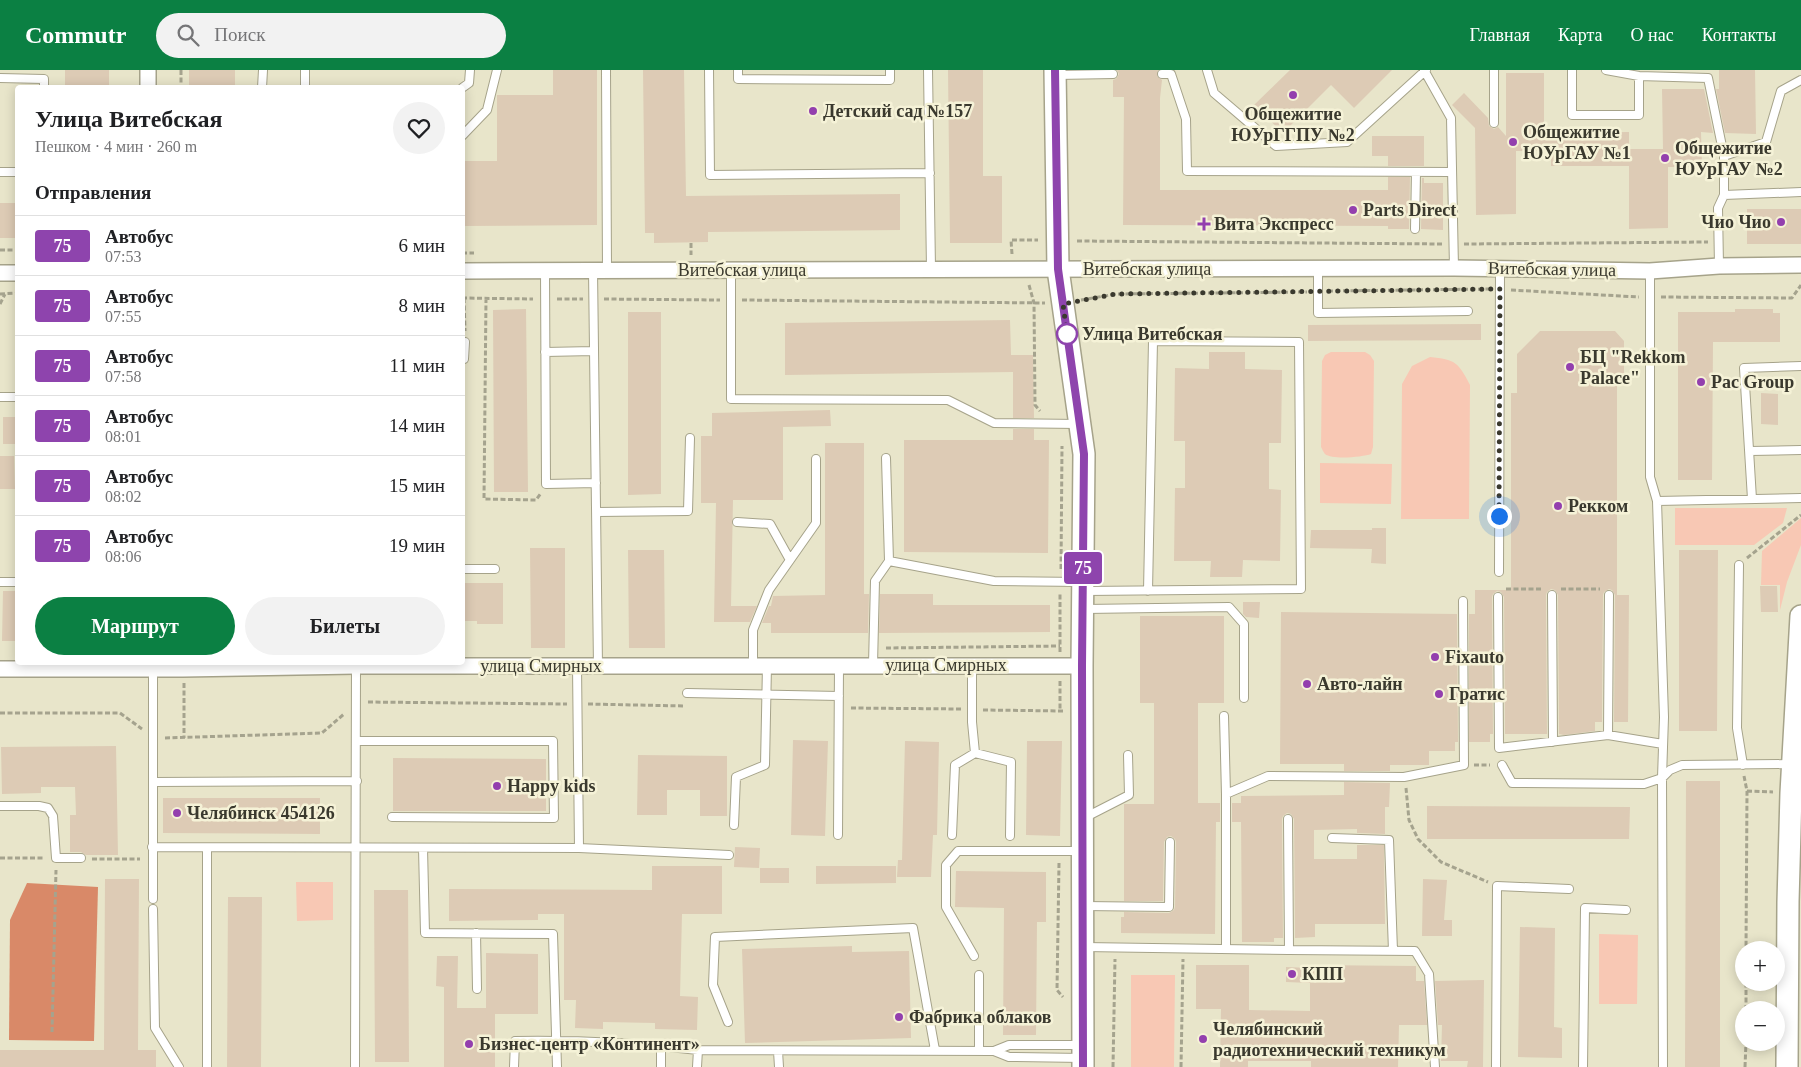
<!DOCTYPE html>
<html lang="ru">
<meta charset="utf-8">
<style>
body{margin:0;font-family:Georgia,serif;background:#f2f2f2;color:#202124;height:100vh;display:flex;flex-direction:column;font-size:19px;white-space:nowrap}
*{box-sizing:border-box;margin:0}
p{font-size:16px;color:#757577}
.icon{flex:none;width:28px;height:28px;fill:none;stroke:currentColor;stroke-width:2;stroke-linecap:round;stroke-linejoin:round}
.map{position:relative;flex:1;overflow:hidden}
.sheet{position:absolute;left:15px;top:15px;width:450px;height:580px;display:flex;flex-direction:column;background:#fff;border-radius:5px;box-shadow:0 2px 12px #0003}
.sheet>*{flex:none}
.badge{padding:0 10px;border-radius:4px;font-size:18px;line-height:32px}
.fabs{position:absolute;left:1735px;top:871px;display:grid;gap:10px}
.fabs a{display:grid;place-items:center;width:50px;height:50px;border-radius:50%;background:#fff;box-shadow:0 2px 12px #0003;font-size:25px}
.you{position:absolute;width:25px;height:25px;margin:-12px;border:4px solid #fff;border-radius:50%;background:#1a73e8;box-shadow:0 0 0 8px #1a73e833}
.map>.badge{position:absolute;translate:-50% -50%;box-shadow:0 0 0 2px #fff}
h2{padding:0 20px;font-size:19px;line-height:45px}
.round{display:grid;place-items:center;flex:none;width:52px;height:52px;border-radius:26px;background:#f2f2f2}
.headline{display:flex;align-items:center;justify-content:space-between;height:85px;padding:0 20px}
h1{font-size:24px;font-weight:800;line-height:38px}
.cta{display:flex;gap:10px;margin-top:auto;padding:10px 20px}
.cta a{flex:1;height:58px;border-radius:30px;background:#0b8043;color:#fff;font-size:20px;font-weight:800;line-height:58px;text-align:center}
.cta a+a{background:#f2f2f2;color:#202124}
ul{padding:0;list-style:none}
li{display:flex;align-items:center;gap:15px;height:60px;padding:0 20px;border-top:1px solid #e0e0e0}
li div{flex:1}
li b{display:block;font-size:19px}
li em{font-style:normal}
li .badge{min-width:55px;font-weight:700;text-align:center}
header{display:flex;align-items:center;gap:30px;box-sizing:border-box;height:70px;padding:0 25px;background:#0b8043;color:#fff}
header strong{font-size:24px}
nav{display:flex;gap:28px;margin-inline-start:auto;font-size:18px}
.search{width:350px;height:45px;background:#f2f2f2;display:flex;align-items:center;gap:12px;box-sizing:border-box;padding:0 18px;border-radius:28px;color:#757577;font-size:19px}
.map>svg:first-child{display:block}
.green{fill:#f8c8b4}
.forest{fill:#d98968}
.building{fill:#ddcbb5}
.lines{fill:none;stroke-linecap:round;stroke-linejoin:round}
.service-casing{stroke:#a6a38a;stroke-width:10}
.minor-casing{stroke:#a6a38a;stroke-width:18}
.secondary-casing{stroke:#a6a38a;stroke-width:24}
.path{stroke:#a5a38e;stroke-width:3;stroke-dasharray:5 2.5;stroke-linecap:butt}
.service{stroke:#fff;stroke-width:8}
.minor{stroke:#fff;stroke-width:15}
.secondary{stroke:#fff;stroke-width:21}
.line-casing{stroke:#fff;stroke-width:11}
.line{stroke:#8e44ad;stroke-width:8}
.walk{stroke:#3a392e;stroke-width:5;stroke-dasharray:0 9}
.poi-dot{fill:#933fae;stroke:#f5f2d7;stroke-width:2}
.stop-dot{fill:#fff;stroke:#8e44ad;stroke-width:2.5}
.labels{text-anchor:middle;stroke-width:5;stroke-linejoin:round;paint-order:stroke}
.poi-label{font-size:18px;font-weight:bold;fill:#3a392e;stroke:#f5f2d7;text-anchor:start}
.street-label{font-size:18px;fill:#3a392e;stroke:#f5f2d7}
.stop-label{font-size:18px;font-weight:bold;fill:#3a392e;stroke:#f5f2d7;text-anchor:start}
</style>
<header>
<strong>Commutr</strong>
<div class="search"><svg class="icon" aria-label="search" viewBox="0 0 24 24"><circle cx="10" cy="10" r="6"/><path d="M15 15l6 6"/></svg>Поиск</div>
<nav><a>Главная</a><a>Карта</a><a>О нас</a><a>Контакты</a></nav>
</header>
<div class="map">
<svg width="1801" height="997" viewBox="0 0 1801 997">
<rect width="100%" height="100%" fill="#e8e5ca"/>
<!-- green -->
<path class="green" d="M1331,282H1365L1370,285L1374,291L1373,377L1371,384C1363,387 1332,390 1325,384C1324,383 1322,379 1321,377L1322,291L1325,285Z
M1430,287C1455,289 1459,293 1470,315L1469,449H1401L1402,314L1412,296Z
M1320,393L1392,394L1391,434L1320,433Z
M1675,438H1787L1783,453L1754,475H1675Z
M1801,448V475L1787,512L1780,540V515H1761L1762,481Z
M296,812H333V850L297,851Z
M1599,864L1638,865L1637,934H1599Z
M1131,905H1175L1174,997H1131Z"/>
<!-- forest -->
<path class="forest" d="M27,813L98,817L94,971L9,970L10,850Z"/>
<!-- building -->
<path class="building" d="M65,0H109V18H65Z
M189,0H235V18H189Z
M553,0H597V155L462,156V91H497V25H553Z
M643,0H684L686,126L900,124V160L708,162V172L654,173V163H645Z
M948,0H983V106H1002V173H950Z
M1117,0H1158L1157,6L1162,10L1160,28V120H1388V107H1410L1409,159H1388V156L1123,155L1124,27H1113V10L1116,9L1119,4Z
M1290,0H1392L1354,38L1331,15L1283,63L1254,35Z
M1719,0H1755L1756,64L1725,63L1716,19H1719Z
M1506,3H1544V63L1629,62V79H1663L1662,19H1704L1713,63L1701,62L1702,97H1668V158L1629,159V96H1551V81H1516V144L1476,145L1475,58L1452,35L1464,23L1488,48L1489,56L1494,59L1498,57L1506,66Z
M1372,66H1424V96H1388V86H1372Z
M1422,108H1424V113H1443V160L1421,159Z
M0,133H18V168H0Z
M1747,139H1801V174H1747Z
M526,239L528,422H494L493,240Z
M1735,239H1773V243H1780V272H1713L1712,410H1678V242H1735Z
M628,242H661V424L628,425Z
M1010,250L1011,285H1033L1034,348H1013V302L785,305V253Z
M1481,254V270L1308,271V255Z
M1540,261H1615L1624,271V310H1617V525H1629L1628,652H1614L1615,525L1612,520L1609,519L1604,522L1603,525L1602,652H1595V661L1564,665L1559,664L1558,525L1555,520L1551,519L1547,522L1546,525L1547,664H1505L1504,527L1501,522L1497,521L1493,524L1492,527L1493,664H1490V672H1469V544H1475V520H1511V323H1517V284Z
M1209,282H1245V299L1282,300L1281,373H1269V419L1281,420L1280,491L1243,490L1242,507H1210L1211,491H1174L1175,418H1185V371H1174L1175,298L1209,299Z
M1761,323L1778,324V355L1761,354Z
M830,340L831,356L783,357V430H733L731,536H757L750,552H714L716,433H701V366H712V343Z
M3,347H18V374H3Z
M1013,359H1034V370H1049L1048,483L904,482V370H1013Z
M825,373H864V524H869L868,563H771V553H762L769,536H771L773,526L825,525Z
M0,386H14L15,419H0Z
M1372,458H1386V494L1371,493L1372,479L1310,478L1311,460H1372Z
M530,478H565V578H531Z
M628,480H664L665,578H629Z
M1679,480H1718L1717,661H1679Z
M462,513H503V554H477V551H462Z
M1760,516H1777L1778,542H1761Z
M3,521H18V571H2Z
M880,524H933V535H1050V562L879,563Z
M1243,532H1260L1259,548L1246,547L1243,544Z
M1281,542L1457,544L1458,672H1455V681H1429V695H1390V701H1344V694H1280Z
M1140,546H1224V633H1198V733H1220V752H1216L1215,864L1121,863V847H1124V842L1169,843L1174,840L1175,837L1176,772L1175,769L1171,766L1167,767L1164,772L1163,831H1124V734H1154V633H1140Z
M793,670L828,671L825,766L791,765Z
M905,671L939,672L937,765H933L931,807H897L898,790H902Z
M1027,671H1062L1060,766L1026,765Z
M116,676L118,785H86L81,782H70V745H76L75,717H41V723L2,724L1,677Z
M638,685L727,686V746H700V720H667V745H637Z
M393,688L546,689V741H393Z
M1686,711H1720V997H1685Z
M1344,712L1390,713L1389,737H1385V764L1357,763V759L1314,760V789H1357V775H1384L1385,854H1315V867L1295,868L1294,749L1291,744L1287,743L1283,746L1282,749L1283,868H1274V872H1242L1241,752H1232V733H1241V726L1344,725Z
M163,728H320V764L163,763Z
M1427,736L1630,737L1629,769H1427Z
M735,777L760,778L759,798L734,797Z
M652,796H722V844H682L680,926L698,927L697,960L655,959V953L603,952V959L575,958L576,930H564V844H538V850L449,851V819L652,820Z
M816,796H896V813L816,814Z
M760,798H789V813H760Z
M956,801L1046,802V852H1037L1036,965H1003L1004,838L955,837Z
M105,809H139L138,980H156V997H0V980H104Z
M1423,809L1447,810L1444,850H1452V866H1422Z
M374,820H408L409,992H375Z
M228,827H262L261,997H227Z
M1520,857L1555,858L1554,957L1562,958V988L1518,987Z
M852,876V882L909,881L911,968L745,973L742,879Z
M486,883L538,884V944H495V997H444V917L436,916L437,886H458L457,938H486Z
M1196,895H1249V940L1310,941V913L1286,912V897L1310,898V895L1416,896V911H1424L1427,955H1399L1398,997H1311V991H1248V997H1220L1221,939H1196Z
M1484,910L1483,997H1467L1468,991H1441L1442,955H1438L1435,911Z"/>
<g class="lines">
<defs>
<path id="service" d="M305,0V18
M606,0L607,200
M709,0L710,105L930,103
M738,0V9L890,10V0
M928,0L931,199
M1207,0L1214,23L1276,76L1347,72L1426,0
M1424,0L1451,48L1454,198
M1494,0V53
M1572,0V45H1639V6
M1606,0L1639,6L1708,8L1724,86V125L1718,138L1719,196
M1162,4H1171L1186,49L1187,101L1452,102
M1057,5L1113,4
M0,8L44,9V18
M262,18L263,0
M462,18L469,13L470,0
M462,66L487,40L497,0
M1724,86L1766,72L1781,21L1801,10
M0,102H18
M1724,125L1801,122
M1415,159L1416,102
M1318,198V243L1468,241
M545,200L546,414L596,413
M593,200L598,596
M731,200V329L948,330L994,353L1079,354
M1650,201V407L1657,431L1664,647L1662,708L1663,997
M545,282L594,281
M462,289H464L465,272
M0,327H18
M1750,381L1801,380
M886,388L889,491L994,511L1081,512
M1752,429L1744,298L1801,296
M1657,431L1801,428
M597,442L688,441L690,368
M737,452L770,454L790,490
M1739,495L1737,658L1743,695
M462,499H495
M1499,502L1500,199
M0,512H18
M1085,521L1301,519L1299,272L1153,271L1148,521
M1552,525L1553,672
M1498,527L1499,678L1608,665L1663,674
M1085,539L1229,537L1244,554V628
M753,595V560L769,520L816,453V389
M873,595L875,511L889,491
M972,595V652L975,683
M153,599V829
M687,623L839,626
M1224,646L1226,724
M1608,665L1609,525
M357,671H553L554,748L392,747
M1502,695L1512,713L1644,714L1662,708L1670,700L1682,695L1792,694
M153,712L357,711
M0,736H39L48,738L53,746L56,788H81
M1084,748L1129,725L1128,685
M734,755L736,707L765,695L767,595
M838,765L839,596
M952,765L955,695L975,683L1011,692L1010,766
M1332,768L1389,770L1393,881
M152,777L579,778L577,596
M423,778L425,863L553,864L557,997
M579,778L729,785
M1084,836L1169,837L1170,772
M153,839L155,958L179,997
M476,863L477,919
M1084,877L1289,880L1288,749
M1226,879V724L1268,706L1404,707L1464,695L1463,531
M1289,880L1415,881L1429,904L1435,997
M974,886L946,837V795L958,781H1082
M979,905V980
M728,952L713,915L715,867L913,858L935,980
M1081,975H1009L994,981L1009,987L1083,988
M778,981L779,997
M207,997V778
M355,997L356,596
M514,997L515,971C576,970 637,973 698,980L994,981
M661,997V976
M697,997L698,980
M1496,997L1497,816L1569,819
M1583,997L1585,838L1626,840"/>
<path id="minor" d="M148,18V0
M462,201L1454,198L1650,201L1719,196L1801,195
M0,203H18
M0,599H183L356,596H1082"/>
<path id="secondary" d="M1055,0L1058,199L1084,384L1082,596L1083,997
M1787,997L1788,832L1791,723L1801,546"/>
</defs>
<!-- service casing -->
<use href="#service" class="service-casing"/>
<!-- minor casing -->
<use href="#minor" class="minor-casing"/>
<!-- secondary casing -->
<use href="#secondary" class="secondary-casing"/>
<!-- path -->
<path class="path" d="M181,0V18
M1077,171L1443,174
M691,173V185
M1464,174L1708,172
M0,180H18
M462,183H474
M1012,184L1011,170H1038
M1029,215L1034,233L1035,335L1040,341
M1511,220L1639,227
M1328,221L1490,219
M0,224L18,223
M1661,227L1792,228L1801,215
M462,228L533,229
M464,228L465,261
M486,228L484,429L536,430L541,423
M557,229H583
M604,229L720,230
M742,230L1045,233
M1081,230L1116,224L1307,222
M0,234L5,224
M1747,488L1801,445
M1061,499L1062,376
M1506,519H1542
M1561,519H1600
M886,578L1060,576
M1060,582V523
M1060,611V642
M184,613V668
M368,632L567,634
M588,634L684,636
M851,638L962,639
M983,640L1064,641
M0,643H120L142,659
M165,668L322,663L344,644
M1474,695H1490
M1744,706L1747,721L1746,880
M1406,718L1409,750L1418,769L1441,792L1488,812
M1747,721L1773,722
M0,788H44
M92,789H140
M1059,793L1057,920L1063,927
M1746,940V912
M52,962L56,800
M1113,997L1115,889
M1181,997L1183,889
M1745,997L1746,972"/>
<!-- service -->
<use href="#service" class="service"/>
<!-- minor -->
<use href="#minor" class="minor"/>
<!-- secondary -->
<use href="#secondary" class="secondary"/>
</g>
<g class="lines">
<defs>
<path id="line" d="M1055,0L1058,199L1084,384L1082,596L1083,997"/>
</defs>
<!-- line casing -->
<use href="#line" class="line-casing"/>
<!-- line -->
<use href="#line" class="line"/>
<!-- walk -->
<path class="walk" d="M1067,264L1063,234L1116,224L1500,219L1499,446"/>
</g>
<!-- markers -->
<g class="poi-dot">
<circle cx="1293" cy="25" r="5"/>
<circle cx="813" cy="41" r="5"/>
<circle cx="1513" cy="72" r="5"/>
<circle cx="1665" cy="88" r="5"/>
<circle cx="1353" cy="140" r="5"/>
<circle cx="1781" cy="152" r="5"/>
<path d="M1201.5 146.5h5v5h5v5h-5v5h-5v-5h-5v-5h5z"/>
<circle cx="1570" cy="297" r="5"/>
<circle cx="1701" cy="312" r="5"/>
<circle cx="1558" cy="436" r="5"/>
<circle cx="1435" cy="587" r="5"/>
<circle cx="1307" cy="614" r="5"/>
<circle cx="1439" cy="624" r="5"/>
<circle cx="497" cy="716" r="5"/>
<circle cx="177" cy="743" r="5"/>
<circle cx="1292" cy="904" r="5"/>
<circle cx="899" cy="947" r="5"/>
<circle cx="1203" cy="969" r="5"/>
<circle cx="469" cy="974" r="5"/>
</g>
<circle class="stop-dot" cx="1067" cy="264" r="10"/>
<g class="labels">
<!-- poi labels -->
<g class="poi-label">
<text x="823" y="47">Детский сад №157</text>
<text x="1293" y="50" text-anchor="middle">Общежитие<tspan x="1293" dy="21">ЮУрГГПУ №2</tspan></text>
<text x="1523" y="68">Общежитие<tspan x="1523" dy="21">ЮУрГАУ №1</tspan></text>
<text x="1675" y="84">Общежитие<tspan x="1675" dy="21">ЮУрГАУ №2</tspan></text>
<text x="1363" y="146">Parts Direct</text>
<text x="1771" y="158" text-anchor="end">Чио Чио</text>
<text x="1214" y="160">Вита Экспресс</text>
<text x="1580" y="293">БЦ "Rekkom<tspan x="1580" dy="21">Palace"</tspan></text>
<text x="1711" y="318">Pac Group</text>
<text x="1568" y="442">Рекком</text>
<text x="1445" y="593">Fixauto</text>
<text x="1317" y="620">Авто-лайн</text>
<text x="1449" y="630">Гратис</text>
<text x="507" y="722">Happy kids</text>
<text x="187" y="749">Челябинск 454126</text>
<text x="1302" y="910">КПП</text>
<text x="909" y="953">Фабрика облаков</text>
<text x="1213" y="965">Челябинский<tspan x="1213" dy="21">радиотехнический техникум</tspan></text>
<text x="479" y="980">Бизнес-центр «Континент»</text>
</g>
<!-- street labels -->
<g class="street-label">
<text x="1147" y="205">Витебская улица</text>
<text transform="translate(1552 199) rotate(1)" y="6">Витебская улица</text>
<text x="742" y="206">Витебская улица</text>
<text x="946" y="601">улица Смирных</text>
<text x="541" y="602">улица Смирных</text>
</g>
<!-- stop labels -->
<g class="stop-label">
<text x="1082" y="270">Улица Витебская</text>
</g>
</g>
</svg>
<div class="fabs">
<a>+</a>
<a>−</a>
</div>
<div class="you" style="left:1499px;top:446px"></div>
<b class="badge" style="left:1083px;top:498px;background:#8e44ad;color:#fff">75</b>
<section class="sheet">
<div class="headline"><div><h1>Улица Витебская</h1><p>Пешком · 4 мин · 260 m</p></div><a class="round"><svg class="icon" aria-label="heart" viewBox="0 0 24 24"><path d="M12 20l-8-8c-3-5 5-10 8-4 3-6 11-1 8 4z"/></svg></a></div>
<h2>Отправления</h2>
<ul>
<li><span class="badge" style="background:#8e44ad;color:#fff">75</span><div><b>Автобус</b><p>07:53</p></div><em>6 мин</em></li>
<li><span class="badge" style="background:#8e44ad;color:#fff">75</span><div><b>Автобус</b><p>07:55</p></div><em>8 мин</em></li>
<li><span class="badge" style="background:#8e44ad;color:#fff">75</span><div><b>Автобус</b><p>07:58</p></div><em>11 мин</em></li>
<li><span class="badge" style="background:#8e44ad;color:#fff">75</span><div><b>Автобус</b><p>08:01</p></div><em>14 мин</em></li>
<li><span class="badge" style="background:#8e44ad;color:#fff">75</span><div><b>Автобус</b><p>08:02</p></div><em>15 мин</em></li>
<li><span class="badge" style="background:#8e44ad;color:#fff">75</span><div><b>Автобус</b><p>08:06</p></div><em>19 мин</em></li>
</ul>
<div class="cta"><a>Маршрут</a><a>Билеты</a></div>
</section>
</div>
